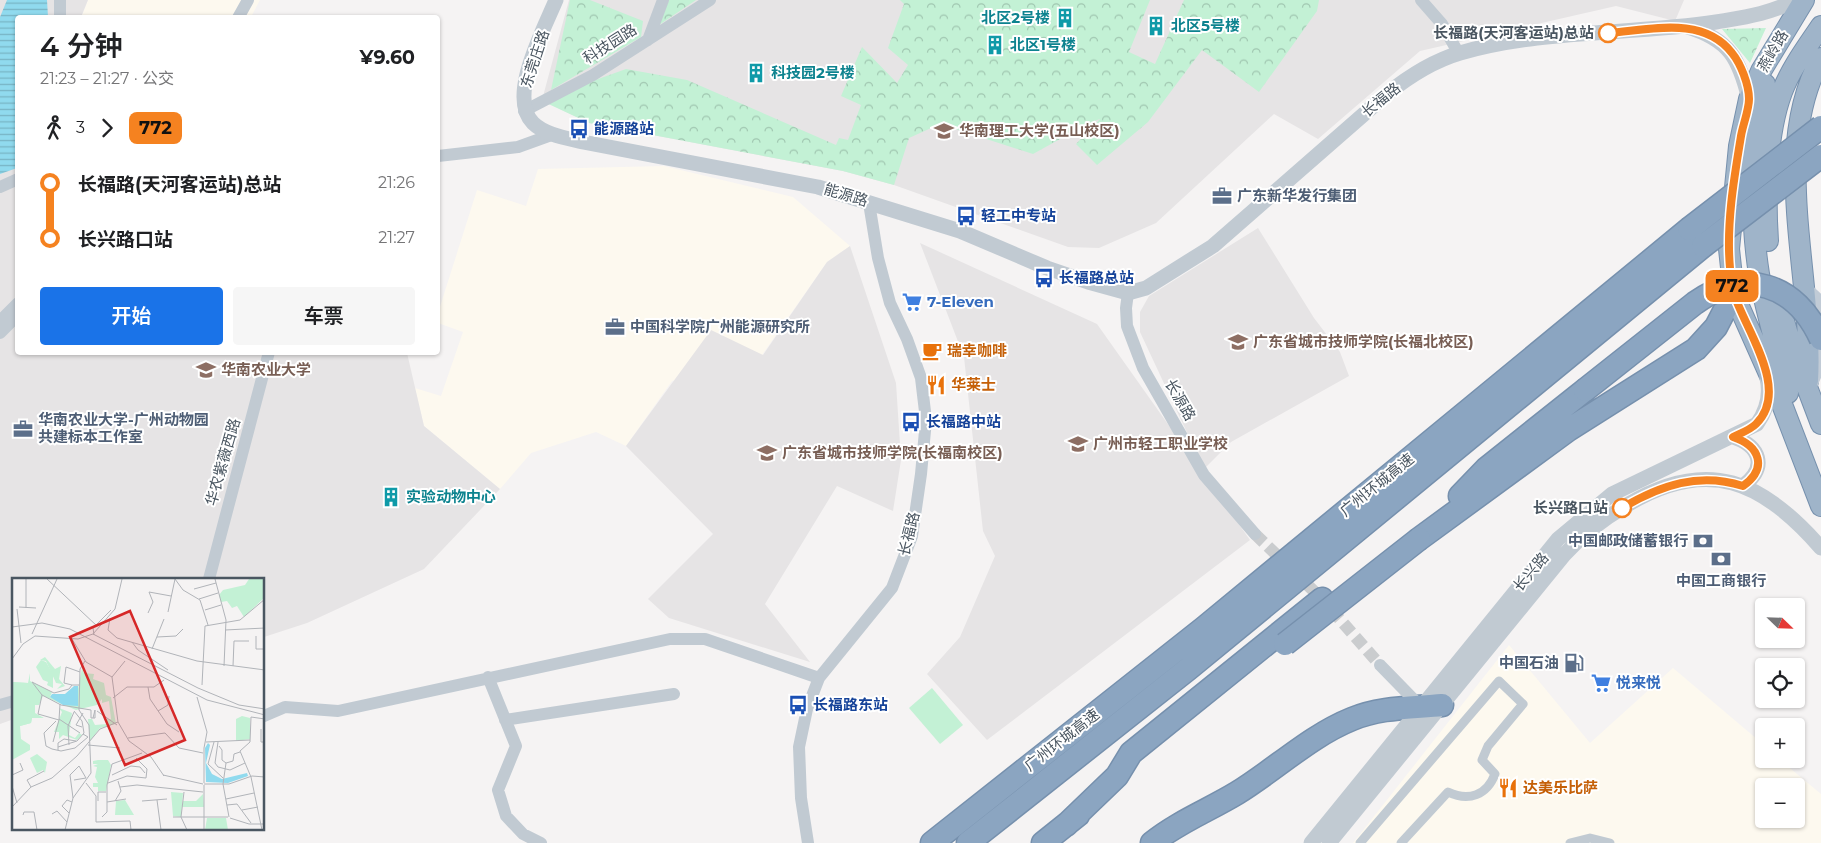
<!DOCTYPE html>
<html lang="zh">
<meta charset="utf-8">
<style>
body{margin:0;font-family:Montserrat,"Noto Sans SC",sans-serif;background:#f6f6f6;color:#202124;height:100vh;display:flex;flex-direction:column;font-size:19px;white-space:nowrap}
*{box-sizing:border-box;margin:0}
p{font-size:16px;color:#757577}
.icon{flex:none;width:28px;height:28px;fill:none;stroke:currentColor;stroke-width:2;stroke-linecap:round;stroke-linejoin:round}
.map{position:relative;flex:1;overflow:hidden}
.side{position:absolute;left:15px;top:15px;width:425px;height:340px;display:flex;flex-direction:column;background:#fff;border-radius:5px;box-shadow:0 1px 4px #0004}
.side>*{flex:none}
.badge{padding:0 10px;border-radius:8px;font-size:18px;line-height:32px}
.needle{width:32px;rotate:113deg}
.buttons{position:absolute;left:1755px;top:598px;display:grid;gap:10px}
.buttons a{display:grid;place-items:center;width:50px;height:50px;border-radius:5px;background:#fff;box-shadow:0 1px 4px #0004;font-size:25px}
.map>.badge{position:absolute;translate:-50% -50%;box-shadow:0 0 0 2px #fff}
.legs{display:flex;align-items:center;gap:8px;height:55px;padding:0 25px;font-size:16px}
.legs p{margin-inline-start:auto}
.head{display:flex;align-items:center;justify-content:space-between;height:85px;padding:0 25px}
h1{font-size:28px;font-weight:600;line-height:38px}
.primary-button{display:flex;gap:10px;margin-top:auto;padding:10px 25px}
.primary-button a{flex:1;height:58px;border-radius:5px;background:#1a73e8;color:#fff;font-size:20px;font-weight:600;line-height:58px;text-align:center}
.primary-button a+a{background:#f6f6f6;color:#202124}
ul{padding:0 25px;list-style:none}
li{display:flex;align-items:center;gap:18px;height:55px;font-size:19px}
li i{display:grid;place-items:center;width:8px;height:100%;margin:0 6px;background:currentColor}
li i::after{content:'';width:12px;height:12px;margin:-6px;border:4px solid;border-radius:50%;background:#fff}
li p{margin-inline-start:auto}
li:first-child i{background:linear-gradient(#0000 50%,currentColor 0)}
li:last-child i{background:linear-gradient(currentColor 50%,#0000 0)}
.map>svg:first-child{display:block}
.commercial{fill:#fdf9ef;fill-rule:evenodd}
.education{fill:#e6e4e5}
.forest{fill:url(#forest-crowns)}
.garden{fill:#c3f1d5}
.water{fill:url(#water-rules)}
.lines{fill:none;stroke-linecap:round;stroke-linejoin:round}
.minor-tunnel{stroke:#caccce;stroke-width:12;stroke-dasharray:12 6;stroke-linecap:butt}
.trunk-casing{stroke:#7690ad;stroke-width:22}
.motorway-casing{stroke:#7690ad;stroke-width:25}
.pedestrian{stroke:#c1cad2;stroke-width:9}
.minor{stroke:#c1cad2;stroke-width:12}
.tertiary{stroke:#c1cad2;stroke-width:15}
.secondary{stroke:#c1cbd6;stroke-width:18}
.trunk{stroke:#9fb4c9;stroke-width:20}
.motorway{stroke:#8ba5c1;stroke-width:22}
.motorway-bridge-casing{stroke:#7690ad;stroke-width:25;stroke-linecap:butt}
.motorway-bridge{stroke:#8ba5c1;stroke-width:22}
.line-1-casing{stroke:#fff;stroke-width:11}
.line-1{stroke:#f58220;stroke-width:8}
.stop-1-dot{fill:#fff;stroke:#f58220;stroke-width:2.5}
.labels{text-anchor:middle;stroke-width:4;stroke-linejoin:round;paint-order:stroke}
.culture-label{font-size:15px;font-weight:bold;fill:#0d838f;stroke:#fff;text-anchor:start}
.stop-label{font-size:15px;font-weight:bold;fill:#4a5661;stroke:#fff;text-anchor:end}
.street-label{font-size:15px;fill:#4a5661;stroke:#fff}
.transit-label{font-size:15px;font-weight:bold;fill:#164399;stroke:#fff;text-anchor:start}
.education-label{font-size:15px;font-weight:bold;fill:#785e54;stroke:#fff;text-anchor:start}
.service-label{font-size:15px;font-weight:bold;fill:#4e5e75;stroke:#fff;text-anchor:start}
.shop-label{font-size:15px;font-weight:bold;fill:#366cbe;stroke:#fff;text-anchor:start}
.food-label{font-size:15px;font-weight:bold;fill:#c56008;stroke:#fff;text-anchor:start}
.inset-road{fill:none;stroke:#b1b4b9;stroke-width:1}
.view{fill:#d62828;fill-opacity:0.15;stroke:#d62828;stroke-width:2.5}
.inset-edge{fill:none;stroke:#4a5661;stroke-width:2.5}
</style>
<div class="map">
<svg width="1821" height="843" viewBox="0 0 1821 843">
<defs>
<pattern id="forest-crowns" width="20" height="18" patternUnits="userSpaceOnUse" patternTransform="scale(1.25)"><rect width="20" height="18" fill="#c3f1d5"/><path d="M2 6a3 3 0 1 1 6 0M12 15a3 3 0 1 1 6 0" fill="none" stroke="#a0c6b0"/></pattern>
<pattern id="water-rules" width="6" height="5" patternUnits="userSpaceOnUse" patternTransform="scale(1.25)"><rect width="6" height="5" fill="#90daee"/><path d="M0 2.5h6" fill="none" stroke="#78b4c4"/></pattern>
</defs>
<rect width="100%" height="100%" fill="#f5f3f3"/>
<!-- commercial -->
<path class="commercial" d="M88,0H260L251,17L81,18Z
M664,166L793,197L850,246L827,262L762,355L672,381L626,446L596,432L531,453L500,489L424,426L415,388L441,396L463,332L438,323V313L477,190L526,206L538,169Z
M1509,645L1590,743L1673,668L1764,745V759H1779L1821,794V843H1353ZM1764,786H1796V819H1764Z"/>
<!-- education -->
<path class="education" d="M0,0H88L81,17L18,18V352L407,353L424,426L500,489L424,569L307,623L264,637V579H14V719L0,724Z
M569,0H1684L1675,21L1616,6L1420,51L1318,139L1274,114L1156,223L1099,248L1068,247L894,185L843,171L589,123L542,100Z
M1258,228L1314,318L1340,352L1349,376L1231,442L1204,469L1140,332V312L1149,296Z
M920,243L1097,324L1250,540L987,740L927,674L960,637L995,556L983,531L964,357Z
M850,246L896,383L901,460L893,511L837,486L765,604L810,662L669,618L648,599L713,534L626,446L711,330L763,355L827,262Z"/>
<!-- forest -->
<path class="forest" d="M570,0H590L643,21L641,37L551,90Z
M669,0H696L659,25Z
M900,0H1150L1129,52L1155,64L1184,0H1319L1317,11L1259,92L1202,50L1148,122L1097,165L1076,144L1100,119L1089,123L1033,154L940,124L909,138L894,185L843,171L589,123L540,100L626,69L687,80L836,145L839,138L848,140L861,105L841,96L862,47L897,83L908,65L888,48L904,4Z
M1766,28L1750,63L1722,29Z"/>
<!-- garden -->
<path class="garden" d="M932,688L963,725L940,744L909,708Z"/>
<!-- water -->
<path class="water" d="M7,0H47L48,17L18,18L17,168L0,174V17Z"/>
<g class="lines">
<!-- minor-tunnel -->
<path class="minor-tunnel" d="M1255,534L1322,599L1380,665"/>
<defs>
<path id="trunk" d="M1804,0L1761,71L1749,99L1739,146L1729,249L1734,295L1778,394L1821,506
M1765,84C1753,145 1749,211 1759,274C1766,314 1779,353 1788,393
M1768,241C1765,196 1766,135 1782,92C1791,68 1807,47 1821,26
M1775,290L1791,345L1821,424
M1808,381C1814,277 1769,152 1821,58"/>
<path id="motorway" d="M1460,496L1487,468L1585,390
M1419,539L1568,430L1696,349L1716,327L1730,300L1733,289
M1066,825L1117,776L1131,753L1322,599
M932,843L1204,628L1689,229
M968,843L1188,669L1703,246
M1043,843L1078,815
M1152,843C1178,822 1209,810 1237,793C1276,769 1310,736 1352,719C1380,707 1412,708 1442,705"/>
</defs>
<!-- trunk casing -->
<use href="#trunk" class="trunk-casing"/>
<!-- motorway casing -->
<use href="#motorway" class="motorway-casing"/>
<!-- pedestrian -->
<path class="pedestrian" d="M1360,843L1499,681L1523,704L1488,746L1482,760L1495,774C1487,795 1469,802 1448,792L1401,843
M1570,843L1590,838L1610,843"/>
<!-- minor -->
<path class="minor" d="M60,0V18
M1421,0L1442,24L1459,54
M238,18L248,0
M648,40L663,0
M524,111L593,75L710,0
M438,156L518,147L554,134
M0,187L18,179
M1128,293L1126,308L1127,326L1143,368L1204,475L1255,534
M0,321L18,303
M0,333L18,315
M209,579L269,352
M1380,665L1421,707
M488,677L516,746L498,790L506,816L523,834L541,843
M0,705L14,701
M264,716L285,707L338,711L670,639H705L819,678
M505,720L674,694
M808,843L801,798L799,747L807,709L819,678L892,588L912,536L921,474L926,420L921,378L907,339L890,303L878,258L869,203"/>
<!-- tertiary -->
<path class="tertiary" d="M556,0C544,29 507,97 533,123C545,135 567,138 583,142L818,187L960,231L1047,268L1088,282L1128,293L1146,288L1213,246L1387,94C1408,77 1433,61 1460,53C1542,29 1631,35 1716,22C1745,17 1769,14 1796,0
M1688,27C1730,40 1739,59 1749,99
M1733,437C1760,446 1768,467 1743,486
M1311,843L1558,539L1612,494L1757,424C1767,410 1771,396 1767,378
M1329,843L1564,555C1583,534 1603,519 1627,505C1708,456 1763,481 1821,548"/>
<!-- secondary -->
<path class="secondary" d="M1806,292L1821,306
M1809,383L1821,355"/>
<!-- trunk -->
<use href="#trunk" class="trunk"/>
<!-- motorway -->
<use href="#motorway" class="motorway"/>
<defs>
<path id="motorway-bridge" d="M1689,229L1821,127
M1703,246L1821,156
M1585,390L1695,303C1745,267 1796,284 1821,339
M1285,644L1419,539"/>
</defs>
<!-- motorway-bridge casing -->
<use href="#motorway-bridge" class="motorway-bridge-casing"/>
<!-- motorway-bridge -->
<use href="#motorway-bridge" class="motorway-bridge"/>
</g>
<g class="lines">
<defs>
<path id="line-1" d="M1608,33C1649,30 1703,15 1732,53C1741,64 1749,85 1749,99C1749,110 1743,124 1741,136C1734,178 1726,225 1730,268C1730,276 1731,286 1734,294C1745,329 1791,390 1756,424C1750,430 1741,433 1733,437C1760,446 1768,468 1743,486C1699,472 1661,485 1622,508"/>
</defs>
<!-- line-1 casing -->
<use href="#line-1" class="line-1-casing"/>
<!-- line-1 -->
<use href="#line-1" class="line-1"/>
</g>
<!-- icons -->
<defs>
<symbol id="building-bare" viewBox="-9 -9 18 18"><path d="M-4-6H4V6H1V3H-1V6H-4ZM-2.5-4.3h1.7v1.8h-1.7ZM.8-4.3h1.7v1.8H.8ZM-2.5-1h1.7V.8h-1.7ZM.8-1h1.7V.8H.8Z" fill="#0f9aa8" stroke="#fff" stroke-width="2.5" paint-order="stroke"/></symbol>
<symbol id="bus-bare" viewBox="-9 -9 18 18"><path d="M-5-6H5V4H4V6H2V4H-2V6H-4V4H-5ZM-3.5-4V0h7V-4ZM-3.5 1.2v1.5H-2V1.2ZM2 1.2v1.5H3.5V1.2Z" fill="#1a4fb4" stroke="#fff" stroke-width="2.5" paint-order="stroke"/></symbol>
<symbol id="university-bare" viewBox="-9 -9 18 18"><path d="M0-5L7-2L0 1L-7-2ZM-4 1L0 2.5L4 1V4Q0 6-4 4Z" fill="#8d6e63" stroke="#fff" stroke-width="2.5" paint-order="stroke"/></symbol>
<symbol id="office-bare" viewBox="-9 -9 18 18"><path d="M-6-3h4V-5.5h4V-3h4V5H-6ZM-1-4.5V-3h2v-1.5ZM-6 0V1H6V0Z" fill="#5c6f8a" stroke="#fff" stroke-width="2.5" paint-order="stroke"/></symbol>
<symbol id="supermarket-bare" viewBox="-9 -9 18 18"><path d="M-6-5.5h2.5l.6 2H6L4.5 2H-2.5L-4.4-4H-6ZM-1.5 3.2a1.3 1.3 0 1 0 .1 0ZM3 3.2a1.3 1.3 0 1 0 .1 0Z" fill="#3f7fe0" stroke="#fff" stroke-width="2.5" paint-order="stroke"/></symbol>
<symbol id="cafe-bare" viewBox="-9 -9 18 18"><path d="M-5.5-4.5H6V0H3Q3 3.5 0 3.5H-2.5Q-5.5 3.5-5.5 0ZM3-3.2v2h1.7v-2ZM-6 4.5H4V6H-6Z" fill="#e8710a" stroke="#fff" stroke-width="2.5" paint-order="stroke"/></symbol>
<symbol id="restaurant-bare" viewBox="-9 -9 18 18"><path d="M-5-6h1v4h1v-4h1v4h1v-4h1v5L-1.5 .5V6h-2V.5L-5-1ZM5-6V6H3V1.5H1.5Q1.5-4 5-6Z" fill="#e8710a" stroke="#fff" stroke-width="2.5" paint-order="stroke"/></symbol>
<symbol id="bank-bare" viewBox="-9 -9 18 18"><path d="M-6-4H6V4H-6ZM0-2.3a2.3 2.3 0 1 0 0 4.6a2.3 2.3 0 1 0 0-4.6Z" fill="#5c6f8a" stroke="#fff" stroke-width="2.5" paint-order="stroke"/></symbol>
<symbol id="fuel-bare" viewBox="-9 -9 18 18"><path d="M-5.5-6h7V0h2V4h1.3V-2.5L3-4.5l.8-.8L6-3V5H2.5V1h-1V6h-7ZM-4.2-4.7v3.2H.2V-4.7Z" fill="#5c6f8a" stroke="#fff" stroke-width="2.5" paint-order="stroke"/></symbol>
</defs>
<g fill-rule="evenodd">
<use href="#building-bare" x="1051" y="4" width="28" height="28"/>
<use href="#building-bare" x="1142" y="12" width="28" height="28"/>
<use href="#building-bare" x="981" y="31" width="28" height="28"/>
<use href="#building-bare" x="742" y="59" width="28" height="28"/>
<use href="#bus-bare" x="565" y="115" width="28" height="28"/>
<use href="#university-bare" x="930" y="117" width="28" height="28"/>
<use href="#office-bare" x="1208" y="182" width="28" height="28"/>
<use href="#bus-bare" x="952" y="202" width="28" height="28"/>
<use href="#bus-bare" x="1030" y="264" width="28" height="28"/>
<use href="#supermarket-bare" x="898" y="288" width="28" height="28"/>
<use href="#office-bare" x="601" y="313" width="28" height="28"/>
<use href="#university-bare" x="1224" y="328" width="28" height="28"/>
<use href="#cafe-bare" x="918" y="337" width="28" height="28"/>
<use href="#university-bare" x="192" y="356" width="28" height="28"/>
<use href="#restaurant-bare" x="922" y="371" width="28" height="28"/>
<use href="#bus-bare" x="897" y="408" width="28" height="28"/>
<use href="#office-bare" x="9" y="415" width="28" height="28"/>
<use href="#university-bare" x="1064" y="430" width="28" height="28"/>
<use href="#university-bare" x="753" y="439" width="28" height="28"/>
<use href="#building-bare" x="377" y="483" width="28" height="28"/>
<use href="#bank-bare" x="1689" y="527" width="28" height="28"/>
<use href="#bank-bare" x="1707" y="545" width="28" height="28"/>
<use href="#fuel-bare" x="1560" y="649" width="28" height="28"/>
<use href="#supermarket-bare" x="1587" y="669" width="28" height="28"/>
<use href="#bus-bare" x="784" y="691" width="28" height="28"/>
<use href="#restaurant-bare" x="1494" y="774" width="28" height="28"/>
</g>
<!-- markers -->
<g class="stop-1-dot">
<circle cx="1608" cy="33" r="9"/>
<circle cx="1622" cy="508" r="9"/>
</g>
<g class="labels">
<!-- culture labels -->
<g class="culture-label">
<text x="1050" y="23" text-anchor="end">北区2号楼</text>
<text x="1171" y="31">北区5号楼</text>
<text x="1010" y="50">北区1号楼</text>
<text x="771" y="78">科技园2号楼</text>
<text x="406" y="502">实验动物中心</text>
</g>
<!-- stop labels -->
<g class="stop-label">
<text x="1594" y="38">长福路(天河客运站)总站</text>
<text x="1608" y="513">长兴路口站</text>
</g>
<!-- street labels -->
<g class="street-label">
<text transform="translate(610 44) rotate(-32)" y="5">科技园路</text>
<text transform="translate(1773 51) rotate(-60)" y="5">燕岭路</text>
<text transform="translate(535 59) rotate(-72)" y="5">东莞庄路</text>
<text transform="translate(1381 100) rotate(-39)" y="5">长福路</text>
<text transform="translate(846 195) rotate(17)" y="5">能源路</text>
<text transform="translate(1180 400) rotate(60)" y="5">长源路</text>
<text transform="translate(223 462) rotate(-74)" y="5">华农紫薇西路</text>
<text transform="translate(1377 485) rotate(-39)" y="5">广州环城高速</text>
<text transform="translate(909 534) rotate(-76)" y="5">长福路</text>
<text transform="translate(1531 572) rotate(-50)" y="5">长兴路</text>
<text transform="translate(1062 740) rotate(-38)" y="5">广州环城高速</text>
</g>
<!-- transit labels -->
<g class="transit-label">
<text x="594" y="134">能源路站</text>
<text x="981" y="221">轻工中专站</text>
<text x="1059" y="283">长福路总站</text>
<text x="926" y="427">长福路中站</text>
<text x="813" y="710">长福路东站</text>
</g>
<!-- education labels -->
<g class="education-label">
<text x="959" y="136">华南理工大学(五山校区)</text>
<text x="1253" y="347">广东省城市技师学院(长福北校区)</text>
<text x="221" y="375">华南农业大学</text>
<text x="1093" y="449">广州市轻工职业学校</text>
<text x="782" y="458">广东省城市技师学院(长福南校区)</text>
</g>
<!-- service labels -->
<g class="service-label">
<text x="1237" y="201">广东新华发行集团</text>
<text x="630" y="332">中国科学院广州能源研究所</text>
<text x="38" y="425">华南农业大学-广州动物园<tspan x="38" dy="17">共建标本工作室</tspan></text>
<text x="1688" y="546" text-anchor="end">中国邮政储蓄银行</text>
<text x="1721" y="586" text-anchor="middle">中国工商银行</text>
<text x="1559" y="668" text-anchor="end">中国石油</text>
</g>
<!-- shop labels -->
<g class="shop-label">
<text x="927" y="307">7-Eleven</text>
<text x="1616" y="688">悦来悦</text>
</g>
<!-- food labels -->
<g class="food-label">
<text x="947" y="356">瑞幸咖啡</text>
<text x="951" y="390">华莱士</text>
<text x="1523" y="793">达美乐比萨</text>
</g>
</g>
<!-- overview -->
<g transform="translate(12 578)">
<rect width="252" height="252" fill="#f5f3f3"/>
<path d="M159,214L171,215L169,239L161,238ZM195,240H214L216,252H193Z" fill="#c3f1d5"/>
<path d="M237,1H252V20L232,39L225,28L220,30L215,23L209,24L207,17L211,12L233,7ZM33,79L43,91L49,88L47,101L53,108L45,111L50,106L44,105L34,83L28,82ZM70,90L72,95L82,96L81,101L92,105L94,117L99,119L104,146L88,150L78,163L76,141H80L83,147L95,146V141H99L97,123L90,125V121L85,127L64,132L31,118L27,127H23V135L32,140H20L19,145L8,148L0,104L16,105L18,95V103L40,114L38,119L66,128L65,116ZM47,130L60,135L57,157L63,160L67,155L70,157L65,162L51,157L47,161V154H42L50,134ZM25,176L35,184L33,195L31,192L25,195L18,180ZM191,216L192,229H170L171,223H184Z" fill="#c3f1d5"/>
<path d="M0,104L16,105L20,140L19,145L8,148L9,161L18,167V172L0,182Z" fill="#c3f1d5"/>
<path d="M29,82L34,84L41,96V110L35,107L36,104L31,102L24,89ZM230,138L238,140V161L224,163V141ZM86,182H96L99,187L94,213H86V209H81V205H86L83,199L85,189L81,188L86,186H81V183ZM113,222L122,237H103L104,223Z" fill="#c3f1d5"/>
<path d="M62,108H66V128L51,127L38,119L40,116H53ZM196,165L198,167L194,185L200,196L210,201L235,195L236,198L216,205L194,204L193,170Z" fill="#90daee"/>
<path class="inset-road" d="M14,1V30M35,1L85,48M163,1L171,12L188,22L196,47M203,1L214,42L212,88M182,11L204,5M187,21L206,15M7,29L24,30M5,31L9,65M193,32L209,27M156,34L163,1M136,35L141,24L137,14L159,18M98,40L96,52L105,60L185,83L253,92M0,49L30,45L58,51L195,122L253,137M213,52L253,50M20,56L45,1M81,56L186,110L227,127L253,131M82,57L81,50L99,32M244,58V71H253M145,59L164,58L171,51M60,61L74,84L100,99M120,64L126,72L156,92M140,71L152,41M0,81L11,66L23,58L66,61L81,56L103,31L110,1M221,88L222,63H237M100,99L106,144L117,163L139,179L152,198M100,99L113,83M60,107L52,105L54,89L68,94M67,107H60L57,111L42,115L20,104L30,117L49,127L79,132V140H83V132L81,140M190,107L193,48L228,42L253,21M136,109L138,121L155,146L167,154M30,117L26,136L47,142L48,126M185,119L195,154L192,170V205M101,120L115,109H142L152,102M85,133L105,147M146,133L156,127L157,118M47,141L68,155M44,143L32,155L34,168L40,171L49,173L63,170L76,159L71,156M70,149L64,147L71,135M249,151V164H253M116,160L153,155L167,170L191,175M41,164L47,142M194,164L238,162M202,164L196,186L211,200M206,164L203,185L206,189L218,192L233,185M57,167L56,148L62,134M76,167L108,170M207,168L210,172V182L214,185L221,183L222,176L228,174M46,169V165L52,161L64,163M46,172V169L65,163L72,155L70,143L62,133M214,185L211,206L217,239M0,197L11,192L8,185M100,197L119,188L128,189L133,195M151,197L191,206M74,205L84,218V244L118,243L119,252M96,205L115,198L134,200L135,191L124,180M192,206H217L240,198L253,199M192,207V252M0,208L5,225M19,209L15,202L32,193M108,209L125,207L191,214M172,214L169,239L175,252M61,220L58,197L67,188L74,200L62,202M214,221L242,215M145,222L149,252M86,223V214H94M103,223L109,213L106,203M130,223L155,221M95,224L114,221M215,227L225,226L239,245M0,229L19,209L40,200L65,178L88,151L106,144M230,232L246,229M57,235L50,228L55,222L60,224M40,236L45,233L55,244M11,237L12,234H22L25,252M90,239L95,234V207L100,186L130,175M161,239H216M218,240L237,246H253M53,252L61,220L79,195L77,147L67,132L68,91L73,83M250,252L239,199L228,173L238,164L239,139L253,141"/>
<path class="view" d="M118,33L173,162L113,187L58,59Z"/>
<rect width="252" height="252" class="inset-edge"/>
</g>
</svg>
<div class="buttons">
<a><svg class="needle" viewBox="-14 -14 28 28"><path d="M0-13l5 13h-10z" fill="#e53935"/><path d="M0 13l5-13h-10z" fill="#757577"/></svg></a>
<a><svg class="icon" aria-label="locate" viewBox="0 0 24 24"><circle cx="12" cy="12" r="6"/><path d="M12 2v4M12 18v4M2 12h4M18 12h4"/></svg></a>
<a>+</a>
<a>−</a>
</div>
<b class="badge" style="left:1732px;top:286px;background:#f58220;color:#111">772</b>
<section class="side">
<div class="head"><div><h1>4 分钟</h1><p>21:23 – 21:27 · 公交</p></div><b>¥9.60</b></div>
<div class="legs"><svg class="icon" aria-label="walk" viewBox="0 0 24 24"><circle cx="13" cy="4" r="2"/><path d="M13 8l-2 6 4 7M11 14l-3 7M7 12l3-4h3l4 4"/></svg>3<svg class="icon" aria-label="forward" viewBox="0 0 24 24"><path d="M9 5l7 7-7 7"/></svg><b class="badge" style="background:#f58220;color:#111">772</b></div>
<ul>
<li><i style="color:#f58220"></i><b>长福路(天河客运站)总站</b><p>21:26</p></li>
<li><i style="color:#f58220"></i><b>长兴路口站</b><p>21:27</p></li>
</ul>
<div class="primary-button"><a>开始</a><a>车票</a></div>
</section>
</div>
